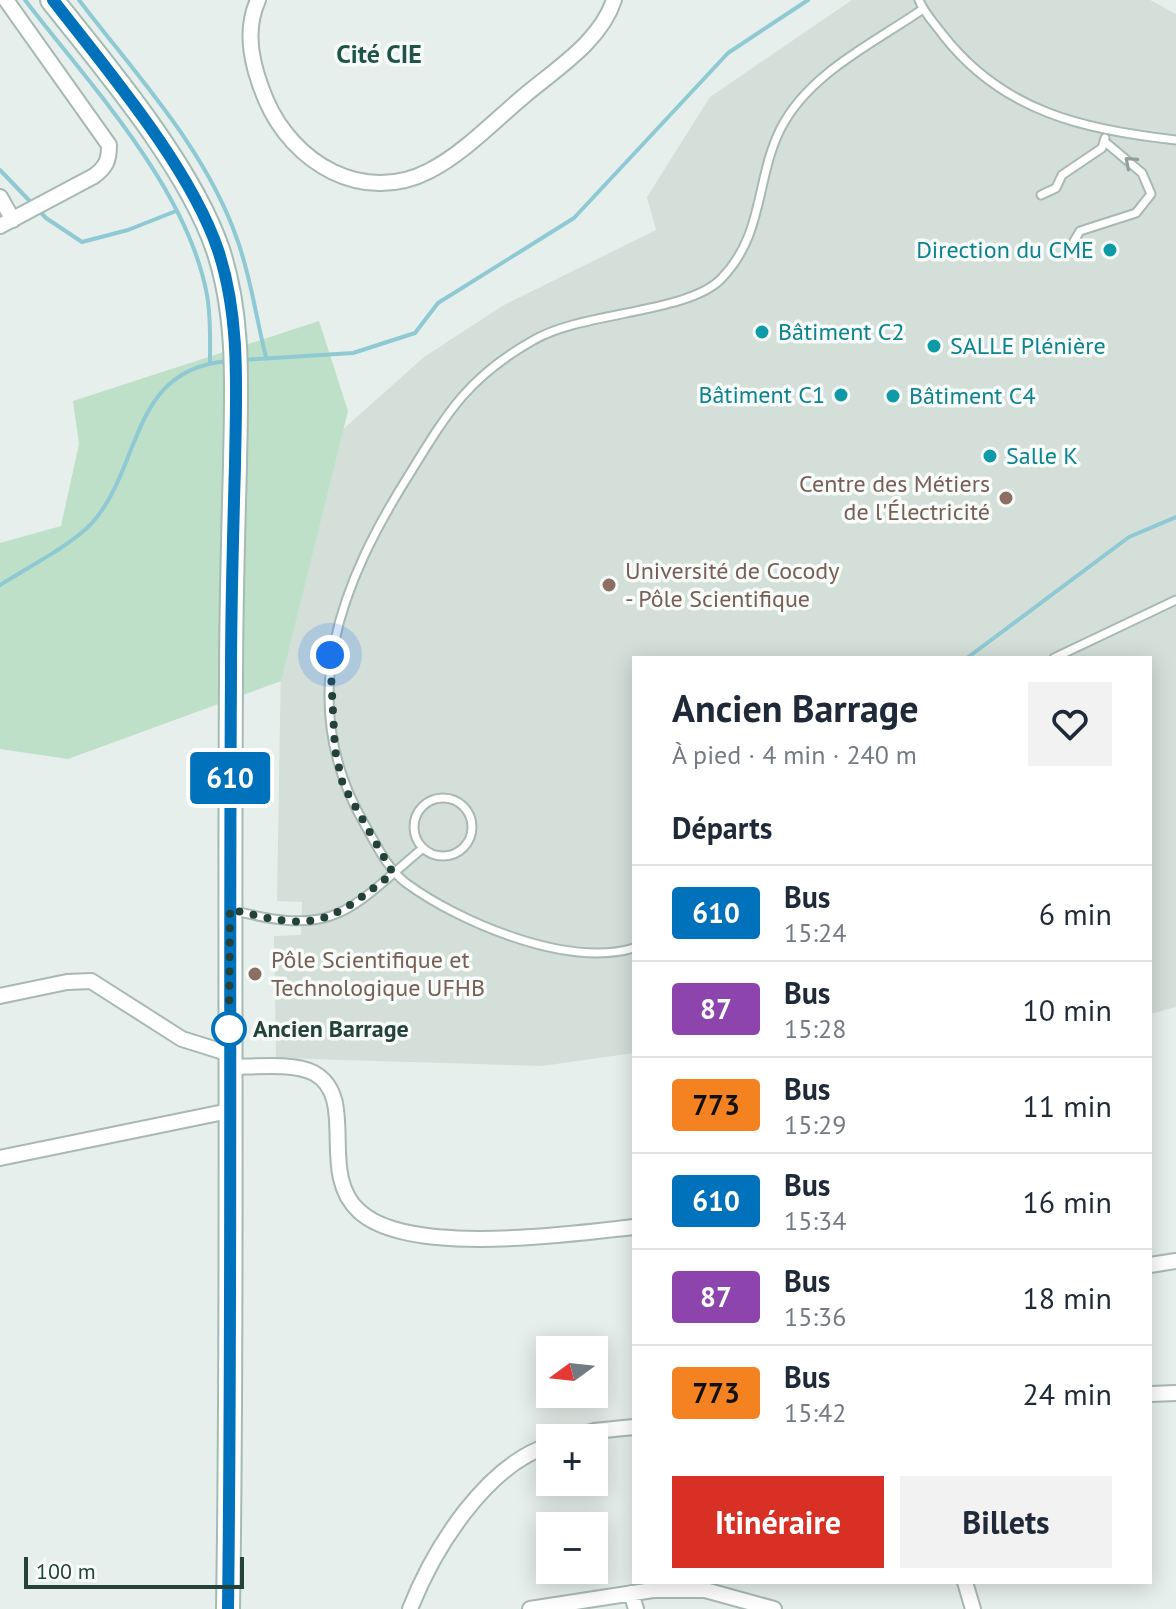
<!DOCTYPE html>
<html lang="fr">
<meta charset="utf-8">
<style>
body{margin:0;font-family:"PT Sans",sans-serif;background:#f2f2f3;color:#1f2937;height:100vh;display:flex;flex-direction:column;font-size:30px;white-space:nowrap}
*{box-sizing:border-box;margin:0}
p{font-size:26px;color:#747a83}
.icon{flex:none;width:44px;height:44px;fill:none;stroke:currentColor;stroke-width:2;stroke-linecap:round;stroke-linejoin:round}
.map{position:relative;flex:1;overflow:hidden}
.sheet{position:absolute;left:632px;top:656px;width:520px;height:928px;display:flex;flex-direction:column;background:#fff;border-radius:0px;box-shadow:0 4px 20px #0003}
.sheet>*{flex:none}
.badge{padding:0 16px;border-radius:6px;font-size:28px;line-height:52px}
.needle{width:52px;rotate:255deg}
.buttons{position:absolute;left:536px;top:1336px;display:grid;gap:16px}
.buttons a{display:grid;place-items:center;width:72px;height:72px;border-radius:0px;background:#fff;box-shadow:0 4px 20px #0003;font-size:40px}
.scale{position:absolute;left:24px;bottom:20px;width:220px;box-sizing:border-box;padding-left:8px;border:4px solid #24423a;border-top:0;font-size:22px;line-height:28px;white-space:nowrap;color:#24423a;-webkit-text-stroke:6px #f7fbf9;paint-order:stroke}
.you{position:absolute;width:40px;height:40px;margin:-20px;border:6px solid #fff;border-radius:50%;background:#1a73e8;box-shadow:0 0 0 12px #1a73e833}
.map>.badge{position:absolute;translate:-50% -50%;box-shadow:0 0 0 4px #fff}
h2{padding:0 40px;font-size:30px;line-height:72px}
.round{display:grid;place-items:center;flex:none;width:84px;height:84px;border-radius:0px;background:#f2f2f3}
.headline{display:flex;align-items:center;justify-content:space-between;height:136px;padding:0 40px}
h1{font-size:38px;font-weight:600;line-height:60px}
.cta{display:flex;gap:16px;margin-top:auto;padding:16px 40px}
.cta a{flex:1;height:92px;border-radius:0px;background:#d93025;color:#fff;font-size:32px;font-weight:600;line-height:92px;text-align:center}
.cta a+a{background:#f2f2f3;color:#1f2937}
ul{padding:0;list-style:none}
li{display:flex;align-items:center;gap:24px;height:96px;padding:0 40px;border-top:2px solid #e0e1e3}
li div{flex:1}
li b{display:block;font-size:30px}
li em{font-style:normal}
li .badge{min-width:88px;font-weight:700;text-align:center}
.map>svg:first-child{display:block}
.built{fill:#d4dfda}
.green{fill:#bfe0c8}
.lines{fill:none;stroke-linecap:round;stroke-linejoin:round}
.stream{stroke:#8ec9d4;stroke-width:4}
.lane-casing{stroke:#a8b8b2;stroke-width:11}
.street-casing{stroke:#a8b8b2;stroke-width:18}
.secondary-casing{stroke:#a4bbb3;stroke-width:26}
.lane{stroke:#fff;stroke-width:7}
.street{stroke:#fff;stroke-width:14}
.secondary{stroke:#fff;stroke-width:22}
.oneway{stroke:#92a09c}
.line-casing{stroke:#fff;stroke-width:18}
.line{stroke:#0072bc;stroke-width:12}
.walk{stroke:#24423a;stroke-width:8;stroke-dasharray:0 14.4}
.culture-dot{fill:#0f9aa8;stroke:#f7fbf9;stroke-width:3}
.education-dot{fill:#8d6e63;stroke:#f7fbf9;stroke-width:3}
.stop-dot{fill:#fff;stroke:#0072bc;stroke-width:4}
.labels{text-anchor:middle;stroke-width:7;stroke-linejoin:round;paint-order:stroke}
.culture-label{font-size:24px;fill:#0d838f;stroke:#f7fbf9;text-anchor:start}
.education-label{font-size:24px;fill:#785e54;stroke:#f7fbf9;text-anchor:start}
.stop-label{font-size:24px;font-weight:bold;fill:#24423a;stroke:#f7fbf9;text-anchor:start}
.neighbourhood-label{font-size:26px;font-weight:bold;fill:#1f5548;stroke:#f7fbf9}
</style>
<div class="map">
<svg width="1176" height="1609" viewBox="0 0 1176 1609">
<rect width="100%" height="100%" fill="#e6efeb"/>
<!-- built -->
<path class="built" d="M852,0H1150L1176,14V1007L1150,1014V658H634V1053L542,1066L276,1058L274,936L301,935L302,902L277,901L284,482L424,357L504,305L656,230L647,197L710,97Z"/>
<!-- green -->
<path class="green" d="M319,321L348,411L281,681L68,759L0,749V543L61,526L79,444L73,401Z"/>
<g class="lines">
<!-- stream -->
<path class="stream" d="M25,0C90,85 187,187 207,295C211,317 210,340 210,362
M79,0C136,75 206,149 237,239C251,277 256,318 266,357
M0,170L46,218L82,242L128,230L176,211
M242,360L353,353L415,333L438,303L574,218L728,53L808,0
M0,585C25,569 73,544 92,523C143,466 129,368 229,361
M967,658L1129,537L1176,517"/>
<defs>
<path id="lane" d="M919,0C924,13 935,24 943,35C1003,112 1085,130 1176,140
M1041,195L1056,188L1062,175L1102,148L1105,138
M1074,241L1080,231L1136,213L1151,194L1142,173L1104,141
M1054,658L1176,600
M414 827a29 29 0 1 1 58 0a29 29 0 1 1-58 0Z
M236,911C337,937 349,910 423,848
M634,948C567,968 459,922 406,883C387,868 377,846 365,825C292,700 341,582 412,470C449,410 469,377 532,341C582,311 686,314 721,279C765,234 755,179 781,128C809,73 874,43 923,9"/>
<path id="street" d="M258,0C243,33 253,69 266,100C293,163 363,205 429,171C464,153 494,121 524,96C557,68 600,42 614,0
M0,197L13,220
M0,226L94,176C106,167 109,161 109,145L6,0
M0,996L67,982L91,981L182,1039L230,1054
M229,1067C253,1067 293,1062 314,1073C359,1098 317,1173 359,1211C408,1257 570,1234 634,1227
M0,1158L229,1111
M1150,1265L1176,1261
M1150,1394L1176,1393
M571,1438L594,1431L634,1427
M965,1582L973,1609
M631,1593L636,1609
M410,1609C434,1548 486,1465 550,1445
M530,1609L653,1590H705L774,1609"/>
<path id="secondary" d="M52,0C107,69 190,167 218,250C241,319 236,393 235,465C233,537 231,610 231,682C229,991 233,1300 228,1609"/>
</defs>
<!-- lane casing -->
<use href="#lane" class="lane-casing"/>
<!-- street casing -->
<use href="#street" class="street-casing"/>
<!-- secondary casing -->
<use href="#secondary" class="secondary-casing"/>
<!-- lane -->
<use href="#lane" class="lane"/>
<!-- street -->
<use href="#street" class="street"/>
<!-- secondary -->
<use href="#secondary" class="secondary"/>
</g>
<!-- one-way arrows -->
<defs><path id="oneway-chevron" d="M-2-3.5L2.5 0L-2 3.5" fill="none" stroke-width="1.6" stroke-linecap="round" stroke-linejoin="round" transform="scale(2)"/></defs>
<use class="oneway" href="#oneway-chevron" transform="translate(1130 162) rotate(-139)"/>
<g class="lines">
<defs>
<path id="line" d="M53,0C107,70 190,167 218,250C241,319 236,393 235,465C233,535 231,604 231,674C229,986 232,1297 228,1609"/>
</defs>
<!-- line casing -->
<use href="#line" class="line-casing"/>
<!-- line -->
<use href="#line" class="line"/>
<!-- walk -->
<path class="walk" d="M229,1029L230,909C314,931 325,927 393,873L343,785L335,750L330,655"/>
</g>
<!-- markers -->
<g class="culture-dot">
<circle cx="1110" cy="250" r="8"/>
<circle cx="762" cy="332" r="8"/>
<circle cx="934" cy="346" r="8"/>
<circle cx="841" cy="395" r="8"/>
<circle cx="893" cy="396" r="8"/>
<circle cx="990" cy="456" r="8"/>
</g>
<g class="education-dot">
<circle cx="1006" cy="498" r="8"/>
<circle cx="609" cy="585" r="8"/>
<circle cx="255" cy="974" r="8"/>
</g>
<circle class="stop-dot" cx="229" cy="1029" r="16"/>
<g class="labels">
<!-- culture labels -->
<g class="culture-label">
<text x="1094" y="258" text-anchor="end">Direction du CME</text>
<text x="778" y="340">Bâtiment C2</text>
<text x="950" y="354">SALLE Plénière</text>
<text x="825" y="403" text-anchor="end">Bâtiment C1</text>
<text x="909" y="404">Bâtiment C4</text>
<text x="1006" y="464">Salle K</text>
</g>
<!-- education labels -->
<g class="education-label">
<text x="990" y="492" text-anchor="end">Centre des Métiers<tspan x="990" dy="28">de l'Électricité</tspan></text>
<text x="625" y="579">Université de Cocody<tspan x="625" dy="28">- Pôle Scientifique</tspan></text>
<text x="271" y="968">Pôle Scientifique et<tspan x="271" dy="28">Technologique UFHB</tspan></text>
</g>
<!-- stop labels -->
<g class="stop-label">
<text x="253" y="1037">Ancien Barrage</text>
</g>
<!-- neighbourhood labels -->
<g class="neighbourhood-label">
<text x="379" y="63">Cité CIE</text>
</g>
</g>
</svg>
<div class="buttons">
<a><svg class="needle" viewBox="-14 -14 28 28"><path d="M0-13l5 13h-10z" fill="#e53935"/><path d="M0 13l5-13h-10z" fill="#747a83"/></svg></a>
<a>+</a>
<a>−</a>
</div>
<div class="scale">100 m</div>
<div class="you" style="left:330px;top:655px"></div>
<b class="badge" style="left:230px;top:778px;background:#0072bc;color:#fff">610</b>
<section class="sheet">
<div class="headline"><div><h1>Ancien Barrage</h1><p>À pied · 4 min · 240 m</p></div><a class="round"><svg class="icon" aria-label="heart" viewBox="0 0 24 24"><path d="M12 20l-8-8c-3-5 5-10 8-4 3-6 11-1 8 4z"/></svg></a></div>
<h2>Départs</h2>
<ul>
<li><span class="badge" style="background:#0072bc;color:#fff">610</span><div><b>Bus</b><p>15:24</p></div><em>6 min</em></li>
<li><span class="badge" style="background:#8e44ad;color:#fff">87</span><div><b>Bus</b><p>15:28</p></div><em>10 min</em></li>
<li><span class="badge" style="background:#f58220;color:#111">773</span><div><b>Bus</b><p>15:29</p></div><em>11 min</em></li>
<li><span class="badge" style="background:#0072bc;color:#fff">610</span><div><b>Bus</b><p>15:34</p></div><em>16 min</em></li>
<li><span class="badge" style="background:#8e44ad;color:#fff">87</span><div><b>Bus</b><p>15:36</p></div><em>18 min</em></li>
<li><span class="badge" style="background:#f58220;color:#111">773</span><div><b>Bus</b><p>15:42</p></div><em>24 min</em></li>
</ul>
<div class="cta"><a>Itinéraire</a><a>Billets</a></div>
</section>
</div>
